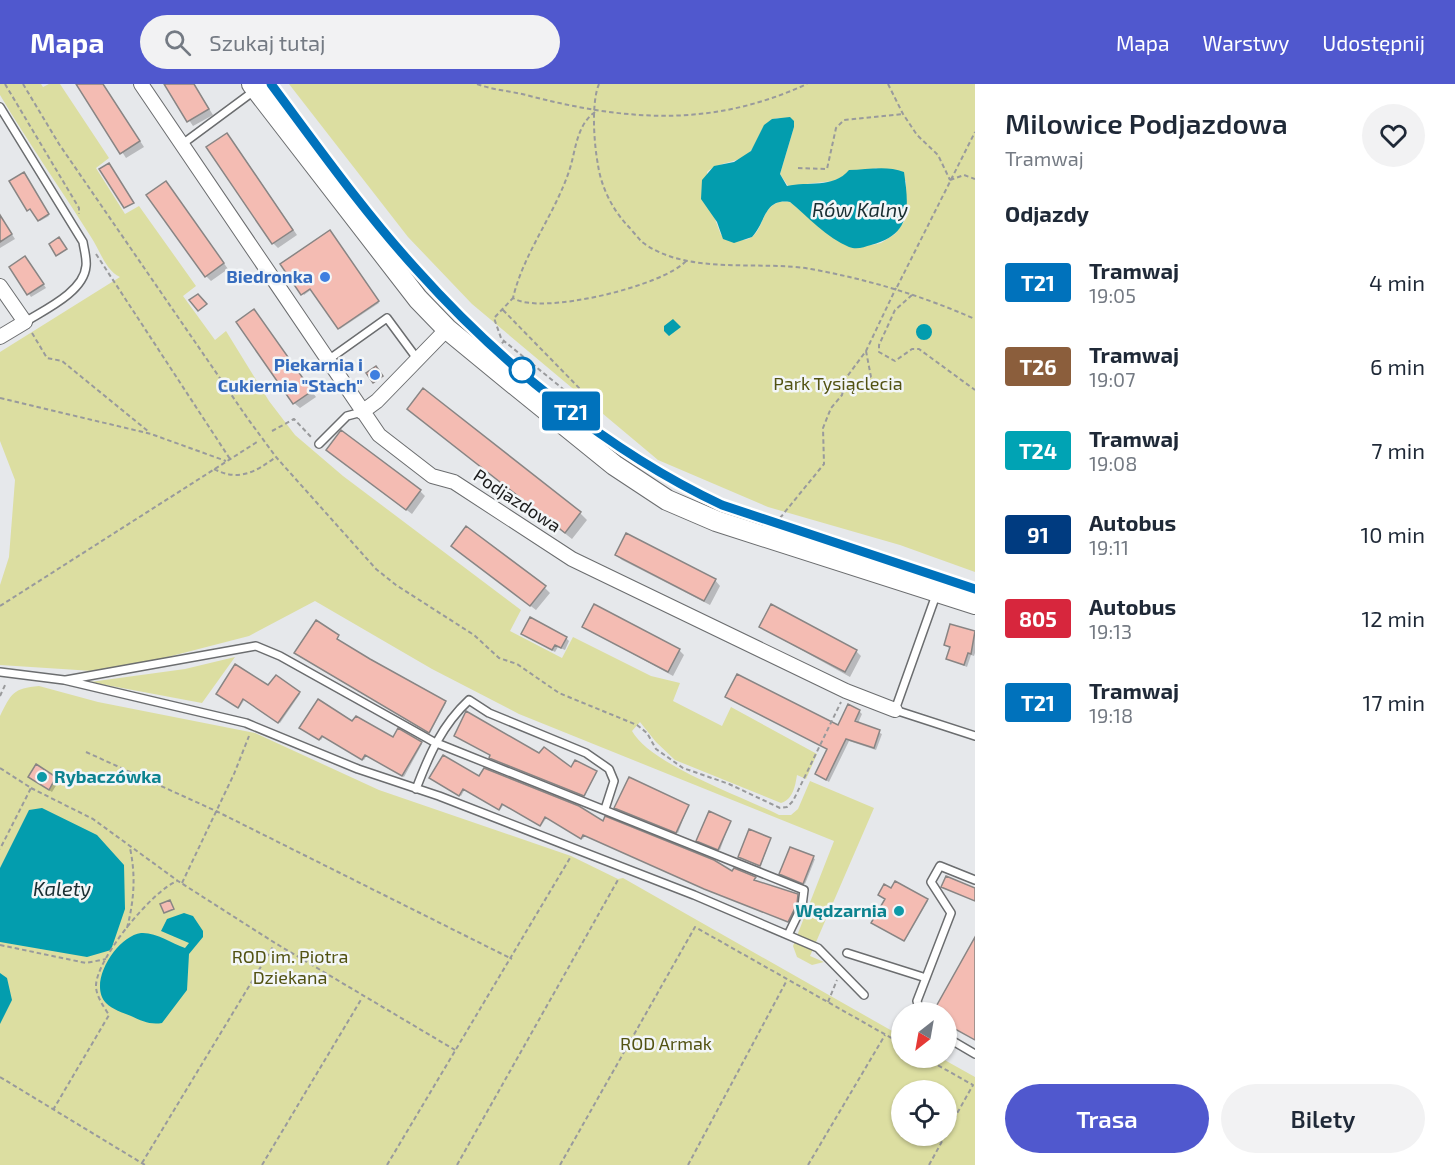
<!DOCTYPE html>
<html lang="pl">
<meta charset="utf-8">
<style>
body{margin:0;font-family:"Exo 2",sans-serif;background:#f2f2f3;color:#1f2937;height:100vh;display:flex;flex-direction:column;font-size:22px;white-space:nowrap}
*{box-sizing:border-box;margin:0}
p{font-size:20px;color:#747a83}
.icon{flex:none;width:33px;height:33px;fill:none;stroke:currentColor;stroke-width:2;stroke-linecap:round;stroke-linejoin:round}
.map{position:relative;flex:1;overflow:hidden}
.sheet{display:flex;flex-direction:column;background:#fff;width:480px}
.sheet>*{flex:none}
.badge{padding:0 12px;border-radius:4px;font-size:21px;line-height:39px}
.needle{width:39px;rotate:211deg}
.buttons{position:absolute;left:891px;top:918px;display:grid;gap:12px}
.buttons a{display:grid;place-items:center;width:66px;height:66px;border-radius:50%;background:#fff;box-shadow:0 2px 4px #0004;font-size:30px}
.map>.badge{position:absolute;translate:-50% -50%;box-shadow:0 0 0 3px #fff}
h2{padding:0 30px;font-size:22px;line-height:54px}
.round{display:grid;place-items:center;flex:none;width:63px;height:63px;border-radius:32px;background:#f2f2f3}
.head{display:flex;align-items:center;justify-content:space-between;height:102px;padding:0 30px}
h1{font-size:28px;font-weight:600;line-height:45px}
.action{display:flex;gap:12px;margin-top:auto;padding:12px 30px}
.action a{flex:1;height:69px;border-radius:36px;background:#5058ce;color:#fff;font-size:24px;font-weight:600;line-height:69px;text-align:center}
.action a+a{background:#f2f2f3;color:#1f2937}
ul{padding:0;list-style:none}
li{display:flex;align-items:center;gap:18px;height:84px;padding:0 30px}
li div{flex:1}
li b{display:block;font-size:22px}
li em{font-style:normal}
li .badge{min-width:66px;font-weight:700;text-align:center}
header{display:flex;align-items:center;gap:36px;box-sizing:border-box;height:84px;padding:0 30px;background:#5058ce;color:#fff}
header strong{font-size:28px}
nav{display:flex;gap:33px;margin-inline-start:auto;font-size:21px}
.search{width:420px;height:54px;background:#f2f2f3;display:flex;align-items:center;gap:15px;box-sizing:border-box;padding:0 21px;border-radius:33px;color:#747a83;font-size:22px}
main{display:flex;flex:1;min-height:0}
.map>svg:first-child{display:block}
.green{fill:#dcdea1;fill-rule:evenodd}
.water{fill:#039dae}
.shadow{fill:#0003}
.building{fill:#f4bcb3;stroke:#888584;stroke-width:1.5}
.lines{fill:none;stroke-linecap:round;stroke-linejoin:round}
.lane-casing{stroke:#6b6d6f;stroke-width:10}
.street-casing{stroke:#6b6d6f;stroke-width:16}
.secondary-casing{stroke:#6b6d6f;stroke-width:22}
.path{stroke:#999a9c;stroke-width:2;stroke-dasharray:4.5 3;stroke-linecap:butt}
.lane{stroke:#fff;stroke-width:7}
.street{stroke:#fff;stroke-width:14}
.secondary{stroke:#fff;stroke-width:20}
.tram{stroke:#727374;stroke-width:1.5}
.line-casing{stroke:#fff;stroke-width:14}
.line{stroke:#0072bc;stroke-width:9}
.shop-dot{fill:#3f7fe0;stroke:#f3f6f8;stroke-width:2}
.stop-dot{fill:#fff;stroke:#0072bc;stroke-width:3}
.culture-dot{fill:#0f9aa8;stroke:#f3f6f8;stroke-width:2}
.labels{text-anchor:middle;stroke-width:5;stroke-linejoin:round;paint-order:stroke}
.shop-label{font-size:18px;font-weight:bold;fill:#366cbe;stroke:#f3f6f8;text-anchor:end}
.park-label{font-size:18px;fill:#525212;stroke:#f3f6f8}
.street-label{font-size:18px;fill:#1b1c1c;stroke:#f3f6f8}
.culture-label{font-size:18px;font-weight:bold;fill:#0d838f;stroke:#f3f6f8;text-anchor:start}
.water-label{font-size:20px;font-style:italic;fill:#192e32;stroke:#f3f6f8}
</style>
<header>
<strong>Mapa</strong>
<div class="search"><svg class="icon" aria-label="search" viewBox="0 0 24 24"><circle cx="10" cy="10" r="6"/><path d="M15 15l6 6"/></svg>Szukaj tutaj</div>
<nav><a>Mapa</a><a>Warstwy</a><a>Udostępnij</a></nav>
</header>
<main>
<div class="map">
<svg width="975" height="1081" viewBox="0 0 975 1081">
<rect width="100%" height="100%" fill="#e6e8eb"/>
<!-- green -->
<path class="green" d="M0,0H41L43,3L49,0H60L109,74L96,84L125,130L139,122L196,202L183,212L215,256L226,247L269,317L295,351L343,392L521,526L510,547L562,574L573,553L651,592L680,599L673,617L722,642L731,623L817,670L806,695L797,691C795,703 793,715 781,719L675,676L656,658L640,638L632,647C651,681 741,712 779,731H791L798,725L810,697L874,724L810,872L824,878L812,881L797,873L793,862L834,757L519,630L432,585L315,517L249,552L160,575L93,587L0,581V501L9,473L15,396L0,357V268L120,193C105,186 100,166 91,153C61,105 29,60 0,11Z
M289,0H975V488L900,461L768,423L658,376L472,220L408,153ZM778,34L794,43L780,90L788,102L833,97L857,86L867,87L876,84L906,97L905,136L895,150L881,159L872,161L835,155L790,118C756,113 768,158 740,156C734,155 727,152 721,151L713,130L707,88C719,77 737,80 749,69C761,58 758,38 778,34Z
M235,573L202,619L90,598L185,585Z
M39,602L98,618L255,649L379,706L571,772L618,795L623,794L901,952L902,974H941L975,993V1081H0V632C11,610 13,604 39,602ZM902,1006H946V1052H902Z"/>
<!-- water -->
<path class="water" d="M790,33L794,37V43L780,90L787,102C808,97 833,105 849,86C867,86 886,81 904,88C909,123 912,151 871,161C864,163 857,166 849,163C827,154 808,133 790,118C764,114 766,138 752,153L734,159L723,155L717,138L701,115L702,96L714,82L734,78L751,67L764,41L772,35Z
M673,235L681,243L669,252L664,247V242Z
M916 248a8 8 0 1 1 16 0a8 8 0 1 1-16 0Z
M42,724L97,751L124,781L125,825L111,866L87,873L0,858V784L29,726Z
M184,829L193,832L203,847V853L189,870L187,906L162,939C150,941 142,937 131,932C123,929 112,925 106,919C87,899 117,852 141,849C156,848 171,859 185,864L189,859L161,847L167,835Z
M0,889L7,894L12,916L0,940Z"/>
<!-- shadow -->
<path class="shadow" d="M78,0H103L144,63L126,74Z
M165,0H194L213,31L193,42Z
M232,56L297,151L278,164L273,159Z
M25,91L49,132L40,137L32,125L29,126Z
M171,104L228,185L211,197L206,192Z
M0,132L15,155L0,164Z
M329,148L379,219L340,245L312,205L304,211L282,181Z
M28,177L46,204L31,213L11,183Z
M254,227L316,313L300,324L294,319Z
M416,332L580,429L587,436L572,455Z
M328,366L420,407L425,412L412,430Z
M458,467L545,504L550,509L536,526Z
M616,471L715,496L720,502L710,521L622,476Z
M951,542L975,549V569L974,572L971,571L967,583L948,575L951,565L945,561Z
M584,543L679,566L684,571L673,592Z
M760,543L856,567L861,572L850,593Z
M523,550L566,554L569,557L565,566L558,563L555,568Z
M338,552L337,557L446,619L430,649L297,569Z
M276,593L300,610L280,639L245,615L239,624L219,611L269,603Z
M859,627L862,630L858,639L882,650L876,666L849,657L829,698L819,692L816,690L839,643Z
M353,639L393,655L422,660L404,693L367,671L364,676L323,653L321,656L301,643Z
M540,671L572,685L596,688L585,712L492,675Z
M55,694L59,697L52,708L33,696Z
M479,694L733,789L755,794V798L797,811V822L789,838L706,805L585,751L583,755L547,733L541,742L504,720L500,726L465,705L461,712L432,695Z
M688,722L678,749L617,725Z
M730,738L720,766L699,758Z
M770,755L761,782L739,773Z
M791,765L815,775L805,800L782,791Z
M887,815L928,817L905,857L874,840Z"/>
<!-- building -->
<path class="building" d="M76,0H103L140,57L120,70Z
M164,0H194L209,25L187,38Z
M227,49L293,146L272,160L206,63Z
M109,79L134,119L124,124L99,85Z
M24,88L49,130L38,137L30,125L27,127L9,97Z
M166,97L224,179L205,193L146,111Z
M0,131L12,150L0,158Z
M330,146L379,217L338,245L310,205L301,211L280,180Z
M59,153L67,165L56,172L49,160Z
M25,172L44,200L27,211L9,183Z
M198,210L207,220L198,227L189,216Z
M254,225L312,307L293,320L236,238Z
M376,282L383,292L373,299L366,289Z
M423,304L581,428L565,449L407,325Z
M341,346L421,406L406,426L326,366Z
M466,442L546,502L530,522L451,462Z
M626,449L716,495L704,517L615,471Z
M594,520L680,565L668,588L582,543Z
M771,520L857,566L845,588L759,543Z
M530,533L567,553L561,564L555,561L552,566L521,550Z
M316,536L339,551L337,555L370,575L446,617L429,649L294,569Z
M950,540L975,547L971,570L968,569L964,581L946,575L950,563L944,561Z
M235,580L268,601L276,591L300,608L278,639L243,615L238,624L216,610Z
M737,590L838,641L848,620L860,626L855,637L880,646L874,664L846,655L826,696L815,690L827,665L725,613Z
M318,615L352,637L356,632L393,653L398,644L422,658L402,692L365,671L362,676L322,652L319,656L299,644Z
M466,627L539,669L544,663L571,683L575,676L597,687L584,712L489,674L490,671L454,652Z
M443,671L479,692L484,684L579,722L603,737L605,732L714,776L732,787L734,784L756,793L754,796L798,810L797,820L788,838L704,805L583,751L581,755L545,733L540,742L502,720L499,726L463,705L459,712L429,694Z
M36,680L56,693L49,706L28,693Z
M629,693L689,721L676,749L614,724Z
M709,727L731,737L718,766L696,757Z
M749,745L771,754L760,782L738,773Z
M790,763L814,772L803,800L779,790Z
M946,792L975,804V817L941,803Z
M895,797L928,815L904,857L871,839L885,815L878,811L884,800L891,804Z
M170,816L174,825L164,829L160,820Z
M975,853V956L946,940V928H933Z"/>
<g class="lines">
<defs>
<path id="lane" d="M0,23L83,158C84,165 87,175 86,182C84,208 44,226 25,238
M181,61L254,7
M328,276L387,234L418,276
M319,360L347,332L362,328
M936,511L895,626L975,652
M0,588L64,596L246,639L358,685L439,712L694,811L818,864L864,911
M66,596L256,562L280,572L434,658L804,806L802,822L788,851
M416,705C429,671 442,641 469,616L489,629L586,669L609,685L614,697L605,725
M847,869L926,894
M920,928L917,917L951,829L931,798L940,782L975,796
M946,953L975,970"/>
<path id="street" d="M141,0L379,351L432,392L454,398L572,475L846,607L895,626
M0,202L25,238L0,253
M362,328L377,317L447,245"/>
<path id="secondary" d="M252,0L418,215L447,245L509,296L614,381L667,416L716,437L975,520"/>
</defs>
<!-- lane casing -->
<use href="#lane" class="lane-casing"/>
<!-- street casing -->
<use href="#street" class="street-casing"/>
<!-- secondary casing -->
<use href="#secondary" class="secondary-casing"/>
<!-- path -->
<path class="path" d="M5,0L79,124V130
M23,0L59,60L248,335L276,373L376,485L396,501L474,551L499,574L517,580L559,609L637,641L647,649L656,665L683,684L729,700L780,724L787,723L793,717L841,618
M477,0C493,6 510,7 526,11C626,37 711,44 807,0
M599,0C591,19 594,60 598,81C601,102 612,125 627,141C632,146 637,153 642,158C687,192 759,176 811,185C870,196 920,211 975,235
M888,0L903,30L917,51L938,71L950,96
M595,28C578,40 576,62 571,81C557,128 524,167 513,214C540,232 665,202 687,176
M798,84L827,85L836,44L844,36L903,30
M950,96L964,91L975,95
M96,170L230,375
M897,203L975,48
M912,211L895,226L879,261V268L895,277L912,265H919L975,306
M503,226L583,308L584,313L580,315L573,313L504,257
M32,249L47,274L62,277L149,348
M497,265L504,257L501,254L494,234L513,214
M866,267L871,293L879,300
M0,314L151,350L226,377
M272,347L294,335L312,354
M214,385C239,398 255,388 276,373
M780,434L824,380L823,344L831,324L842,311L846,294L866,267L896,204
M0,522L257,358
M0,612L6,599
M86,668L216,727L512,875
M0,684L31,704L0,765
M31,704L93,735L178,797L275,859L455,966
M182,799L234,690L249,652
M127,844C134,817 136,792 130,764
M0,861L86,879L106,875
M828,918L837,896
M925,974L973,1001L946,1049
M0,993L145,1081
M53,1026L109,931C104,923 96,912 96,902C96,875 152,807 177,797
M142,1079L274,861
M262,1081L362,914
M387,1081L570,774
M457,1081L619,794
M560,1081L695,843L902,960
M688,1081L787,896
M808,1081L885,951
M929,1081L945,1052"/>
<!-- lane -->
<use href="#lane" class="lane"/>
<!-- street -->
<use href="#street" class="street"/>
<!-- secondary -->
<use href="#secondary" class="secondary"/>
<!-- tram -->
<path class="tram" d="M271,0L381,144L452,223L516,282L618,363L660,390L722,421L975,505"/>
</g>
<g class="lines">
<defs>
<path id="line" d="M271,0C318,63 364,128 417,186C500,279 609,368 722,421L975,505"/>
</defs>
<!-- line casing -->
<use href="#line" class="line-casing"/>
<!-- line -->
<use href="#line" class="line"/>
</g>
<!-- markers -->
<g class="shop-dot">
<circle cx="325" cy="193" r="6"/>
<circle cx="375" cy="291" r="6"/>
</g>
<circle class="stop-dot" cx="522" cy="286" r="12"/>
<g class="culture-dot">
<circle cx="42" cy="693" r="6"/>
<circle cx="899" cy="827" r="6"/>
</g>
<g class="labels">
<!-- shop labels -->
<g class="shop-label">
<text x="313" y="199">Biedronka</text>
<text x="363" y="287">Piekarnia i<tspan x="363" dy="21">Cukiernia "Stach"</tspan></text>
</g>
<!-- park labels -->
<g class="park-label">
<text x="838" y="306">Park Tysiąclecia</text>
<text x="290" y="879">ROD im. Piotra<tspan x="290" dy="21">Dziekana</tspan></text>
<text x="666" y="966">ROD Armak</text>
</g>
<!-- street labels -->
<g class="street-label">
<text transform="translate(517 417) rotate(33)" y="6">Podjazdowa</text>
</g>
<!-- culture labels -->
<g class="culture-label">
<text x="54" y="699">Rybaczówka</text>
<text x="887" y="833" text-anchor="end">Wędzarnia</text>
</g>
<!-- water labels -->
<g class="water-label">
<text x="860" y="133">Rów Kalny</text>
<text x="62" y="812">Kalety</text>
</g>
</g>
</svg>
<div class="buttons">
<a><svg class="needle" viewBox="-14 -14 28 28"><path d="M0-13l5 13h-10z" fill="#e53935"/><path d="M0 13l5-13h-10z" fill="#747a83"/></svg></a>
<a><svg class="icon" aria-label="locate" viewBox="0 0 24 24"><circle cx="12" cy="12" r="6"/><path d="M12 2v4M12 18v4M2 12h4M18 12h4"/></svg></a>
</div>
<b class="badge" style="left:571px;top:327px;background:#0072bc;color:#fff">T21</b>
</div>
<section class="sheet">
<div class="head"><div><h1>Milowice Podjazdowa</h1><p>Tramwaj</p></div><a class="round"><svg class="icon" aria-label="heart" viewBox="0 0 24 24"><path d="M12 20l-8-8c-3-5 5-10 8-4 3-6 11-1 8 4z"/></svg></a></div>
<h2>Odjazdy</h2>
<ul>
<li><span class="badge" style="background:#0072bc;color:#fff">T21</span><div><b>Tramwaj</b><p>19:05</p></div><em>4 min</em></li>
<li><span class="badge" style="background:#8b5e3c;color:#fff">T26</span><div><b>Tramwaj</b><p>19:07</p></div><em>6 min</em></li>
<li><span class="badge" style="background:#00a3b4;color:#fff">T24</span><div><b>Tramwaj</b><p>19:08</p></div><em>7 min</em></li>
<li><span class="badge" style="background:#003b80;color:#fff">91</span><div><b>Autobus</b><p>19:11</p></div><em>10 min</em></li>
<li><span class="badge" style="background:#d7263d;color:#fff">805</span><div><b>Autobus</b><p>19:13</p></div><em>12 min</em></li>
<li><span class="badge" style="background:#0072bc;color:#fff">T21</span><div><b>Tramwaj</b><p>19:18</p></div><em>17 min</em></li>
</ul>
<div class="action"><a>Trasa</a><a>Bilety</a></div>
</section>
</main>
